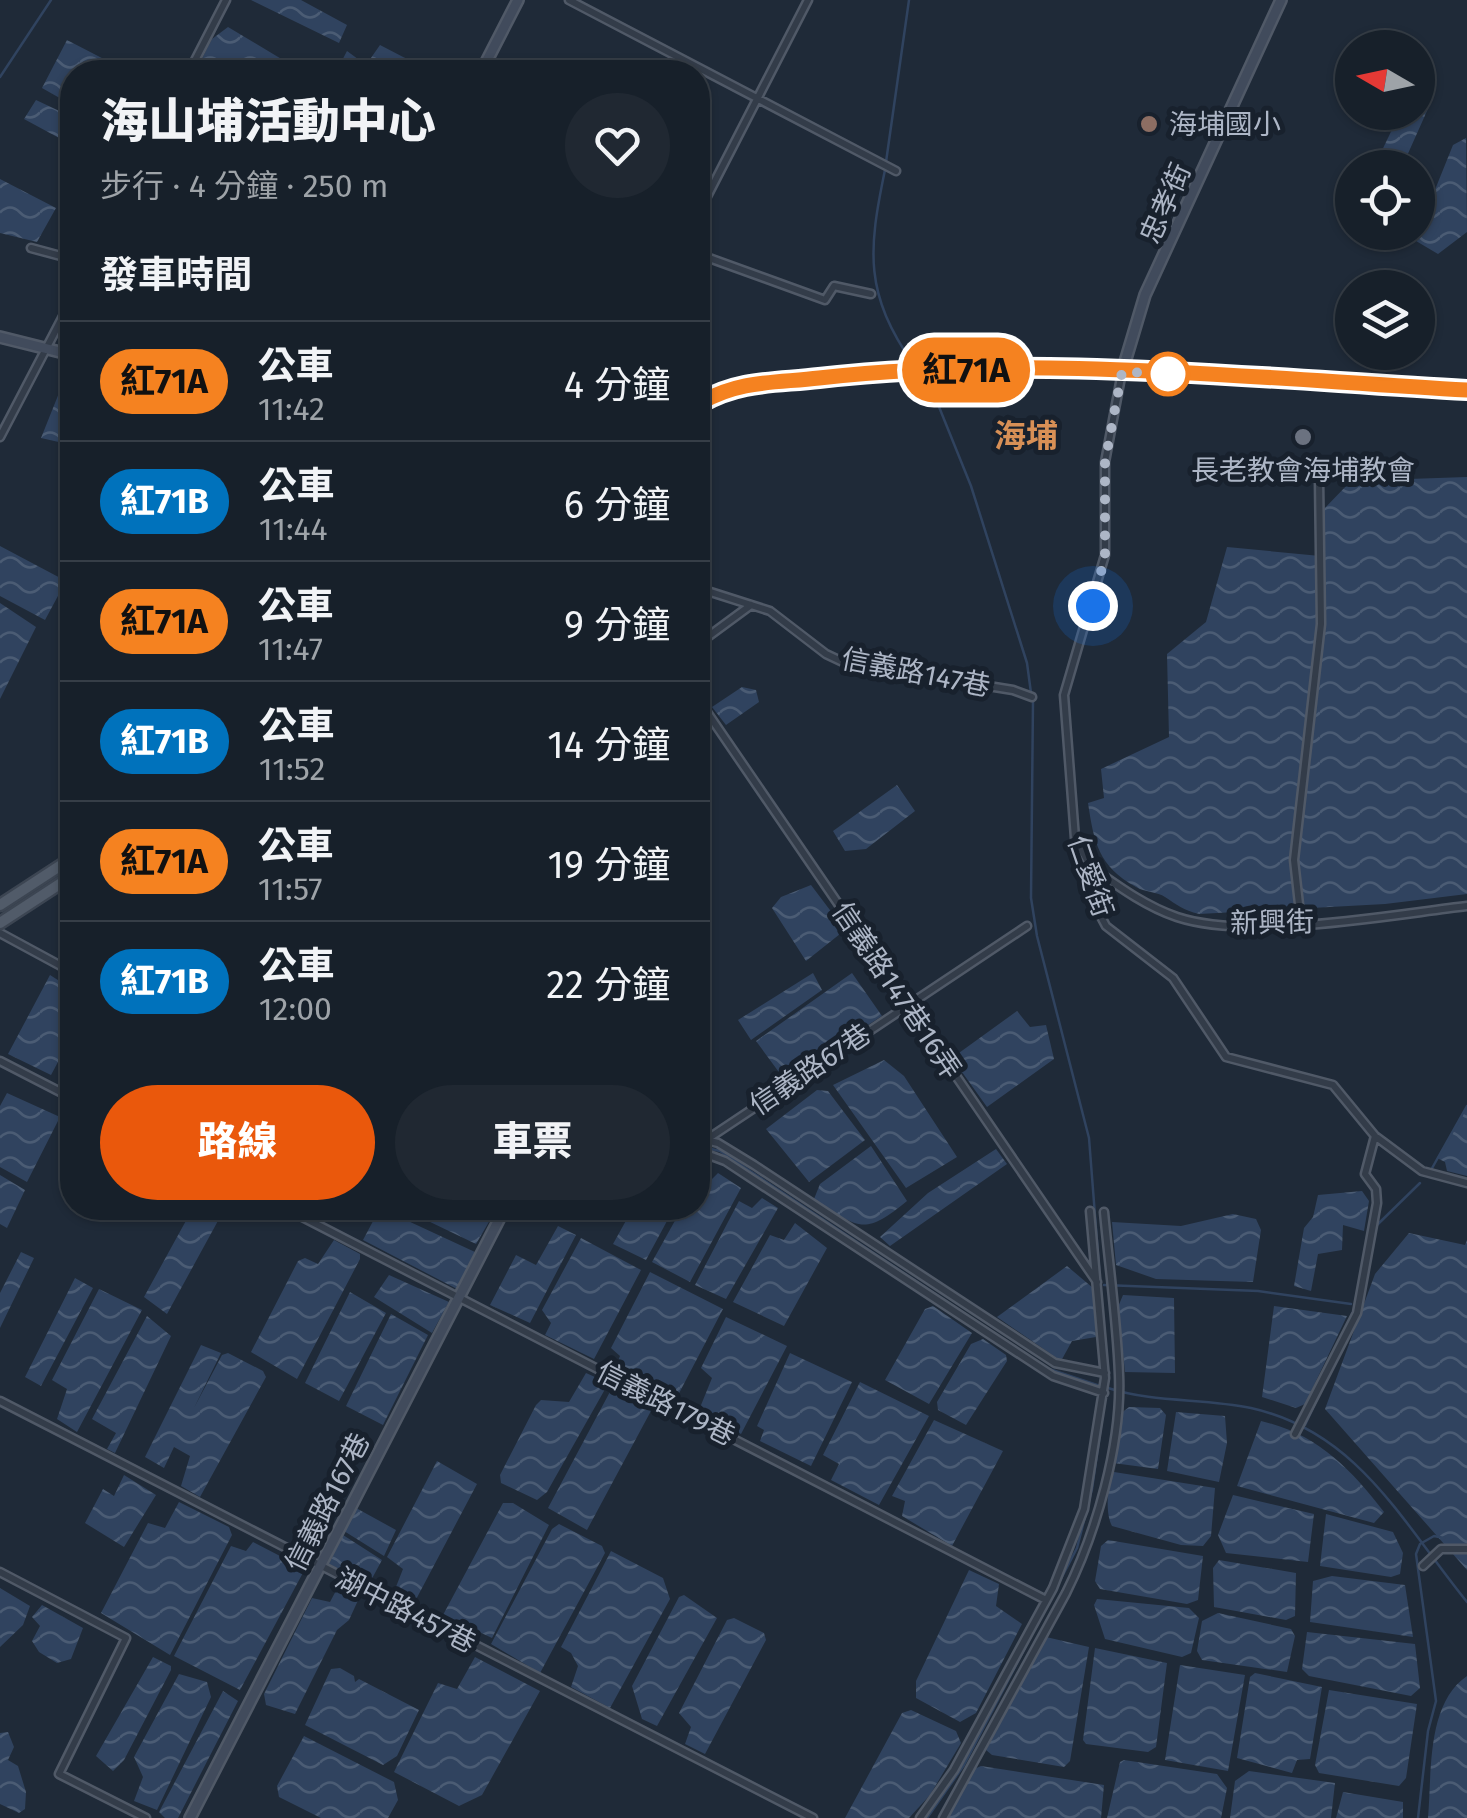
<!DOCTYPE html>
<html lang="zh-TW">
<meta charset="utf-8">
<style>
body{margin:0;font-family:"Fira Sans","Noto Sans TC",sans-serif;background:#202832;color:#f1f3f6;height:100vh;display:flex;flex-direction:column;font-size:38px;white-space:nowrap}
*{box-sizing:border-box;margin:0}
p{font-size:32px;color:#9ea3a8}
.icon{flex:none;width:55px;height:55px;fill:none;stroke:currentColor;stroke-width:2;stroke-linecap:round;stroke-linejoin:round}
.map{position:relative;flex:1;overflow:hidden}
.details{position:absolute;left:60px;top:60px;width:650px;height:1160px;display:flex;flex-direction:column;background:#17202a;border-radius:40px;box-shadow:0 2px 8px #0004,0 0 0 2px #363e47}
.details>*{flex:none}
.badge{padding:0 20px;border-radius:32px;font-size:35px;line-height:65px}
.needle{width:65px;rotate:279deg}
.fabs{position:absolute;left:1335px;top:30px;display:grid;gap:20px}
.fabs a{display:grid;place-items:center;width:100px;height:100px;border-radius:50%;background:#17202a;box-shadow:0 2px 8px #0004,0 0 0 2px #363e47;font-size:50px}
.you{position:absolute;width:50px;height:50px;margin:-25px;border:8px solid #fff;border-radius:50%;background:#1a73e8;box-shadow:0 0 0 15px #1a73e833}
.map>.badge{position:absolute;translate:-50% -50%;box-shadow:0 0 0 5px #fff}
h2{padding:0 40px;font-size:38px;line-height:90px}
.round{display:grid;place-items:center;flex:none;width:105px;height:105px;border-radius:52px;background:#202832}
.head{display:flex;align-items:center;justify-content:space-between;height:170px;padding:0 40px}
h1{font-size:48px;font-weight:800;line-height:75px}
.primary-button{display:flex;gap:20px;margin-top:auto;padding:20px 40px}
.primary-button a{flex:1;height:115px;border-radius:60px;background:#ea580c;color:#fff;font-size:40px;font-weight:800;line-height:115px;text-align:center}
.primary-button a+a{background:#202832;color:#f1f3f6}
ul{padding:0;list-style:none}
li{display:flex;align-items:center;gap:30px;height:120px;padding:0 40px;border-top:2px solid #363e47}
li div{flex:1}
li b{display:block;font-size:38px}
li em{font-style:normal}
li .badge{min-width:110px;font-weight:700;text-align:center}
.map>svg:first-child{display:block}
.water{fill:url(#water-waves)}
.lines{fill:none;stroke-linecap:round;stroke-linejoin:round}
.stream{stroke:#30435f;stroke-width:2.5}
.street-casing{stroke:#505967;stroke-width:11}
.secondary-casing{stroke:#505967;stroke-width:14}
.primary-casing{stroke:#3c4552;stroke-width:15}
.street{stroke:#333c49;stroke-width:6}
.secondary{stroke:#414b5c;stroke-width:9}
.primary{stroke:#515b69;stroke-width:10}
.line-casing{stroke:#fff;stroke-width:22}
.line{stroke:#f58220;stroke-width:15}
.walk{stroke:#adb6c6;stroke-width:10;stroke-dasharray:0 18}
.education-dot{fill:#8d6e63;stroke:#18212d;stroke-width:4}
.stop-dot{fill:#fff;stroke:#f58220;stroke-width:5}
.worship-dot{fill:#6b7280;stroke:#18212d;stroke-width:4}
.labels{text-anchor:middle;stroke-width:10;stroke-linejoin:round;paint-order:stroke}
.poi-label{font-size:28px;fill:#adb6c6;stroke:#18212d;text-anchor:start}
.street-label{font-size:28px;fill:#adb6c6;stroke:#18212d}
.quarter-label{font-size:32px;font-weight:bold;fill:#d89056;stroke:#18212d}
</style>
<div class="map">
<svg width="1467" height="1818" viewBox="0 0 1467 1818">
<defs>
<pattern id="water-waves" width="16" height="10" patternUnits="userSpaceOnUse" patternTransform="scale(2.5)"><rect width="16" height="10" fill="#30435f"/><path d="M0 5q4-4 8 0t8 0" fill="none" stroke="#4b5c74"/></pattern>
</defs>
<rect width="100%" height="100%" fill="#1f2a38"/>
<!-- water -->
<path class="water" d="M251,0H301L347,25L339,43Z
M228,27L303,72H195L212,39Z
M67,40L125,70V72H72V105L42,88Z
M380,45L432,72H336L347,51L366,65Z
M1418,96L1431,102L1402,167H1374L1400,113L1418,112Z
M36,100L72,117V145L24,119Z
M1466,138L1467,232L1438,254L1411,238L1418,232L1453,145Z
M0,179L56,208L37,242L0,233Z
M67,373L72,375V445L41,438Z
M1467,477V894L1385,904L1199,914C1183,910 1177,905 1165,897C1158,892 1144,892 1136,887C1098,866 1094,842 1088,803L1104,798L1101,769L1169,737L1167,654L1206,622L1227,547L1320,556L1322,511L1351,481Z
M0,546L66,581L45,620L0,596Z
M0,603L36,627L0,699Z
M742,687L756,690L759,702L726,725L712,707Z
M897,785L915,811L866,849L845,851L833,831Z
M811,885L845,930L806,961L772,908L781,897Z
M813,973L822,990L751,1040L738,1020Z
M852,973L882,1016L784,1079L756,1041Z
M50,975L72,989V1036L51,1075L8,1054Z
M1017,1011L1030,1027L1046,1025L1054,1059L987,1107L952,1058Z
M884,1060L904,1076L957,1157L906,1188L833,1085Z
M817,1090L828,1091L865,1140L809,1182L766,1129Z
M7,1093L60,1117L27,1182L0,1167V1106Z
M1467,1107V1176L1447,1171L1445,1162L1437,1158Z
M871,1146L907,1201C863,1237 859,1228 814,1199L820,1184Z
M996,1149L1007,1164L890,1246L880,1237L928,1193Z
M718,1173L741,1188L690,1282L652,1262L682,1208H698L699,1176L709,1182Z
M0,1175L25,1190L7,1228L0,1224Z
M1362,1191L1369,1201L1364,1231L1343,1225L1342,1250L1318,1254L1311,1291L1294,1286L1304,1228L1313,1217L1318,1195Z
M762,1198L778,1208L726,1299L695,1285L739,1201L752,1208Z
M193,1208H225L167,1314L144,1297Z
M380,1208L475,1252L457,1289L363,1240Z
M401,1208H497L476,1244Z
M633,1208H674L646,1260L613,1244Z
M1233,1214L1256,1219L1261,1230L1253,1282L1156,1279L1116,1265L1112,1222L1181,1226Z
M795,1223L827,1248L784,1326L733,1302L770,1235L784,1240Z
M558,1226L576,1235L530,1323L490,1305L516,1255L536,1265Z
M1409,1233L1465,1245L1467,1240V1570L1325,1409L1375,1274Z
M581,1238L641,1270L594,1359L545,1335L551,1323L542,1310Z
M334,1240L360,1254V1259L297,1379L251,1352L298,1261L305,1258L318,1264Z
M21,1252L34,1258L0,1328V1293Z
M1067,1266L1093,1288L1096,1337L1072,1341L1061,1361L997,1317Z
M650,1272L723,1309L675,1401L615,1368L620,1356L611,1348Z
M389,1275L449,1302L432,1333L374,1297Z
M75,1278L93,1288L41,1386L25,1377Z
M99,1289L142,1310L77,1432L57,1419L67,1389L52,1380Z
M350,1292L386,1313L339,1401L305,1383Z
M1123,1295L1174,1298L1175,1373L1125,1372L1118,1307Z
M933,1306L972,1333L929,1404L885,1380L925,1309Z
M1274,1306L1347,1316L1305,1404L1296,1408L1262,1397Z
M391,1314L428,1335L383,1425L346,1406Z
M147,1316L171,1336L115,1453L107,1449L116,1433L92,1419Z
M726,1317L787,1346L741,1434L699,1410L712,1378L701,1368Z
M983,1339L1006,1355L1007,1361L966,1425L938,1410L937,1402L971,1344Z
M201,1345L221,1353L194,1408L222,1355L228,1353L263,1371L266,1377L200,1497L181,1486L190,1456L174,1447L164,1468L145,1457Z
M790,1353L852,1382L811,1466L760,1441L764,1430L757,1426Z
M586,1373L606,1382L604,1391L547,1492L537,1500L501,1483L500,1475L536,1405L541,1400L569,1402Z
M860,1382L929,1416L879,1505L831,1480L839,1464L823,1455Z
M612,1388L652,1409L587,1530L548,1508Z
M1129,1407L1160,1408L1166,1415L1158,1469L1113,1463L1119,1415Z
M1176,1412L1225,1416L1227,1443L1219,1482L1167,1471Z
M934,1420L1003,1451L952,1546L902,1516L905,1501L892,1496Z
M1261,1421C1317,1434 1350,1468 1384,1512L1374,1523L1237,1486Z
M437,1461L477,1484L412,1607L392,1597L403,1569L387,1557Z
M1114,1472L1215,1488L1211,1536L1203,1546L1181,1545L1112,1526C1105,1513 1107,1484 1114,1472Z
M124,1475L156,1495L124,1547L85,1523L103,1489L114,1496Z
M1233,1495L1314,1514L1308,1562L1226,1553L1218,1535Z
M179,1502L229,1527L232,1535L170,1655L101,1613L148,1523L165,1528Z
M503,1503H513L549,1525L492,1638L443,1615Z
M356,1508L396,1530L384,1556L344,1531Z
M1326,1514L1393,1532L1403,1553L1400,1574L1391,1577L1320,1566Z
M559,1524L602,1546L605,1553L540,1673L491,1644L552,1529Z
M343,1535L382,1560L369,1584L329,1564Z
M1108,1540L1203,1556L1198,1600L1187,1604L1100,1589L1095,1581L1101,1546Z
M253,1542L305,1569L240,1690L174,1656L231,1546L246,1551Z
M611,1551L663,1578L670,1599L610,1708L571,1687L578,1666L571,1653L561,1647Z
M1219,1560L1296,1573L1295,1616L1286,1620L1214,1607L1213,1568Z
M969,1570L999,1584L996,1606L1022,1624L976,1713L960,1722L916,1698V1681Z
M1332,1576L1405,1585L1413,1637L1310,1622L1313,1581Z
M339,1585L360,1596L349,1620L337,1630L295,1714L266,1705L264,1694L312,1598L330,1602Z
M0,1588L30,1606L23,1625L0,1647Z
M684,1595L717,1618L657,1726L642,1719L632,1686L679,1597Z
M1097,1599L1189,1608L1199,1618L1191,1653L1182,1657L1105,1639L1094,1605Z
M42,1605L83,1628L71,1659L57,1663L39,1652L32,1641L40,1626L32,1617Z
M1218,1613L1291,1629L1295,1636L1287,1672L1202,1660L1197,1651L1202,1621Z
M734,1618L764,1633L766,1640L705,1754L685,1744L691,1727L679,1713L727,1620Z
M1307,1632L1415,1644L1420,1688L1411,1696L1309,1676L1302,1669Z
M1046,1637L1089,1647L1070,1761L1064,1767L992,1755L986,1750Z
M1095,1648L1167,1663L1156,1747L1148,1752L1086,1744L1083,1740Z
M153,1657L171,1666V1670L124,1760L113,1771L96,1756Z
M475,1657L540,1691L482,1795L459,1806L394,1772L438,1683L457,1689Z
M1180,1665L1245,1675L1228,1771L1165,1760Z
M340,1668L354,1676L355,1682L359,1679L419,1710L397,1756L383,1765L305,1725L331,1669Z
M1255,1673L1322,1687L1310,1759L1297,1760L1292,1773L1237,1758L1250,1677Z
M179,1674L207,1682L211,1697L157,1810L134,1801L143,1777L134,1757Z
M1467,1676V1818H1428C1432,1773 1426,1704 1467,1676Z
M1329,1690L1417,1704L1406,1778L1399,1786L1319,1773L1315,1765Z
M223,1691L238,1701L178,1818H165L159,1812Z
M911,1710L956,1731L961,1743L930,1795L909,1818H845L902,1713Z
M8,1732L14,1747L8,1760L18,1766L26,1792L25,1809L19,1813L0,1804V1733Z
M304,1736L394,1782L398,1800L388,1818H321L279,1797L277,1786Z
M1124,1760L1217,1774L1227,1788L1221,1818H1107L1120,1762Z
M981,1766L1104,1785L1101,1818H944L972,1770Z
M1249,1771L1335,1783L1331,1818H1230L1235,1781Z
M1343,1792L1403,1802V1818H1336Z"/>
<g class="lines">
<!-- stream -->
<path class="stream" d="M0,77L51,0
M886,162L909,0
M885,170C868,251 864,294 914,365
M922,376L933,392L971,486L1027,663L1031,693
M1033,701L1031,898L1037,936L1089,1138L1107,1370
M63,964L72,969
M698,1146L720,1151L994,1333
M1431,1170L1467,1106
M1373,1243L1376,1226L1420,1183
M1104,1285L1258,1291L1351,1304
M1046,1368L1100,1386
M1108,1388C1154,1403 1204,1398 1251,1408C1358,1432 1402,1522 1467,1602
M1305,1425L1325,1382
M927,1818L964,1765L1077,1548L1092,1489L1108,1378
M1418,1818L1428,1731L1436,1701L1416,1554L1420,1544L1434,1536L1444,1538"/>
<defs>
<path id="street" d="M569,0L896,171
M189,72L226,0
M698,214L808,0
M31,248L72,259
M698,254L825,300L834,286L871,294
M1122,372L1105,462V555L1064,695L1075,838L1091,867L1098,911L1106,926L1173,978L1226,1057L1333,1085L1375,1136L1422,1171L1467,1183
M0,437L72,299
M698,588L770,611L826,654L845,663L1013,690L1032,697
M698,644L751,605
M698,699L1097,1282
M1091,867C1118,886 1145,906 1177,917C1250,941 1389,915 1467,906
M1301,922L1294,860L1321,624L1319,479
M0,933L72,972
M0,1061L72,1098
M698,1138L718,1143L754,1165L1055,1363L1105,1373
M698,1151L725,1161L1053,1376L1104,1393
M699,1152L706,1140L1027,926
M285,1208L1046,1600
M0,1401L813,1818
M1295,1434L1357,1313L1377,1203L1376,1189L1365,1174L1375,1136
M1423,1566L1441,1549H1467
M0,1572L126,1638L59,1774L146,1818
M920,1818L954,1770L1053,1588L1084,1509L1105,1378L1090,1211
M943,1818L1066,1593C1096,1533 1122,1443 1119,1375C1117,1321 1109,1266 1104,1212"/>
<path id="secondary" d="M481,72L518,0
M0,337L72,355
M1122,372L1145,295L1281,0
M190,1818L505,1208"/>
<path id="primary" d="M698,405C732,379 772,383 813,379C1030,355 1250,377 1467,390
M0,905L72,858
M0,923L72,876"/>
</defs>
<!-- street casing -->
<use href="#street" class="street-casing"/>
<!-- secondary casing -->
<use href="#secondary" class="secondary-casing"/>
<!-- primary casing -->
<use href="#primary" class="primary-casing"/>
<!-- street -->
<use href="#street" class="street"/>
<!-- secondary -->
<use href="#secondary" class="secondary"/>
<!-- primary -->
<use href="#primary" class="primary"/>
</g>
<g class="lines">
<defs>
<path id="line" d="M702,402C740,380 777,383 819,378C1033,354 1252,378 1467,390"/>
</defs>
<!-- line casing -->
<use href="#line" class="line-casing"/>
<!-- line -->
<use href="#line" class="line"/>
<!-- walk -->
<path class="walk" d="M1093,606L1105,555V462L1122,372L1178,374H1168"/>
</g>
<!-- markers -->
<circle class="education-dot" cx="1149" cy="124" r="10"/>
<circle class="stop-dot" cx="1168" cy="374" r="20"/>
<circle class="worship-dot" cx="1303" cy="437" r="10"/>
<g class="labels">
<!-- poi labels -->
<g class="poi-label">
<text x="1169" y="134">海埔國小</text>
<text x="1303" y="480" text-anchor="middle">長老教會海埔教會</text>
</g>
<!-- street labels -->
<g class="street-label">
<text transform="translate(1165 203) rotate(-66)" y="10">忠孝街</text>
<text transform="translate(916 672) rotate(11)" y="10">信義路147巷</text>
<text transform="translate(1091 876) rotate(71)" y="10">仁愛街</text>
<text transform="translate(1272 922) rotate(-1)" y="10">新興街</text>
<text transform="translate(897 990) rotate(56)" y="10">信義路147巷16弄</text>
<text transform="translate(810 1069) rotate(-34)" y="10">信義路67巷</text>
<text transform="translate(666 1403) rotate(27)" y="10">信義路179巷</text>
<text transform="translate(327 1502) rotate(-63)" y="10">信義路167巷</text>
<text transform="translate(406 1610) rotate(27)" y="10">湖中路457巷</text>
</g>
<!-- quarter labels -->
<g class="quarter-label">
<text x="1026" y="447">海埔</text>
</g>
</g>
</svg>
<div class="fabs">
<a><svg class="needle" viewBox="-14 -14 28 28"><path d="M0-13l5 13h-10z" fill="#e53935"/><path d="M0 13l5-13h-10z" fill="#9ea3a8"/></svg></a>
<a><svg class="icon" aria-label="locate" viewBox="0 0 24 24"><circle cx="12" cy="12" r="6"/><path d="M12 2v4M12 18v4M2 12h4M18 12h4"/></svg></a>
<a><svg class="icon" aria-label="layers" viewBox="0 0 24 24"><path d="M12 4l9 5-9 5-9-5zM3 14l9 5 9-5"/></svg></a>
</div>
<div class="you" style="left:1093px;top:606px"></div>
<b class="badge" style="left:966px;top:370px;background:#f58220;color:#111">紅71A</b>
<section class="details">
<div class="head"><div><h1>海山埔活動中心</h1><p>步行 · 4 分鐘 · 250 m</p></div><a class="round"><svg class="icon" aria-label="heart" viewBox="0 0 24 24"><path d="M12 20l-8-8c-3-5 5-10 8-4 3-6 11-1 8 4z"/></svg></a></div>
<h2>發車時間</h2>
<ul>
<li><span class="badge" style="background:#f58220;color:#111">紅71A</span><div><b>公車</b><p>11:42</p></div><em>4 分鐘</em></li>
<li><span class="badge" style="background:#0072bc;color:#fff">紅71B</span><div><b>公車</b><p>11:44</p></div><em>6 分鐘</em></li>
<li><span class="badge" style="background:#f58220;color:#111">紅71A</span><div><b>公車</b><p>11:47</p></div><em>9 分鐘</em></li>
<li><span class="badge" style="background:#0072bc;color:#fff">紅71B</span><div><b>公車</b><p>11:52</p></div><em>14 分鐘</em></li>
<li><span class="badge" style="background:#f58220;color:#111">紅71A</span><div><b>公車</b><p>11:57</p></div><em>19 分鐘</em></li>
<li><span class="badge" style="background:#0072bc;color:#fff">紅71B</span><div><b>公車</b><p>12:00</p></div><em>22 分鐘</em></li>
</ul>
<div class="primary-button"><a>路線</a><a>車票</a></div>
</section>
</div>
